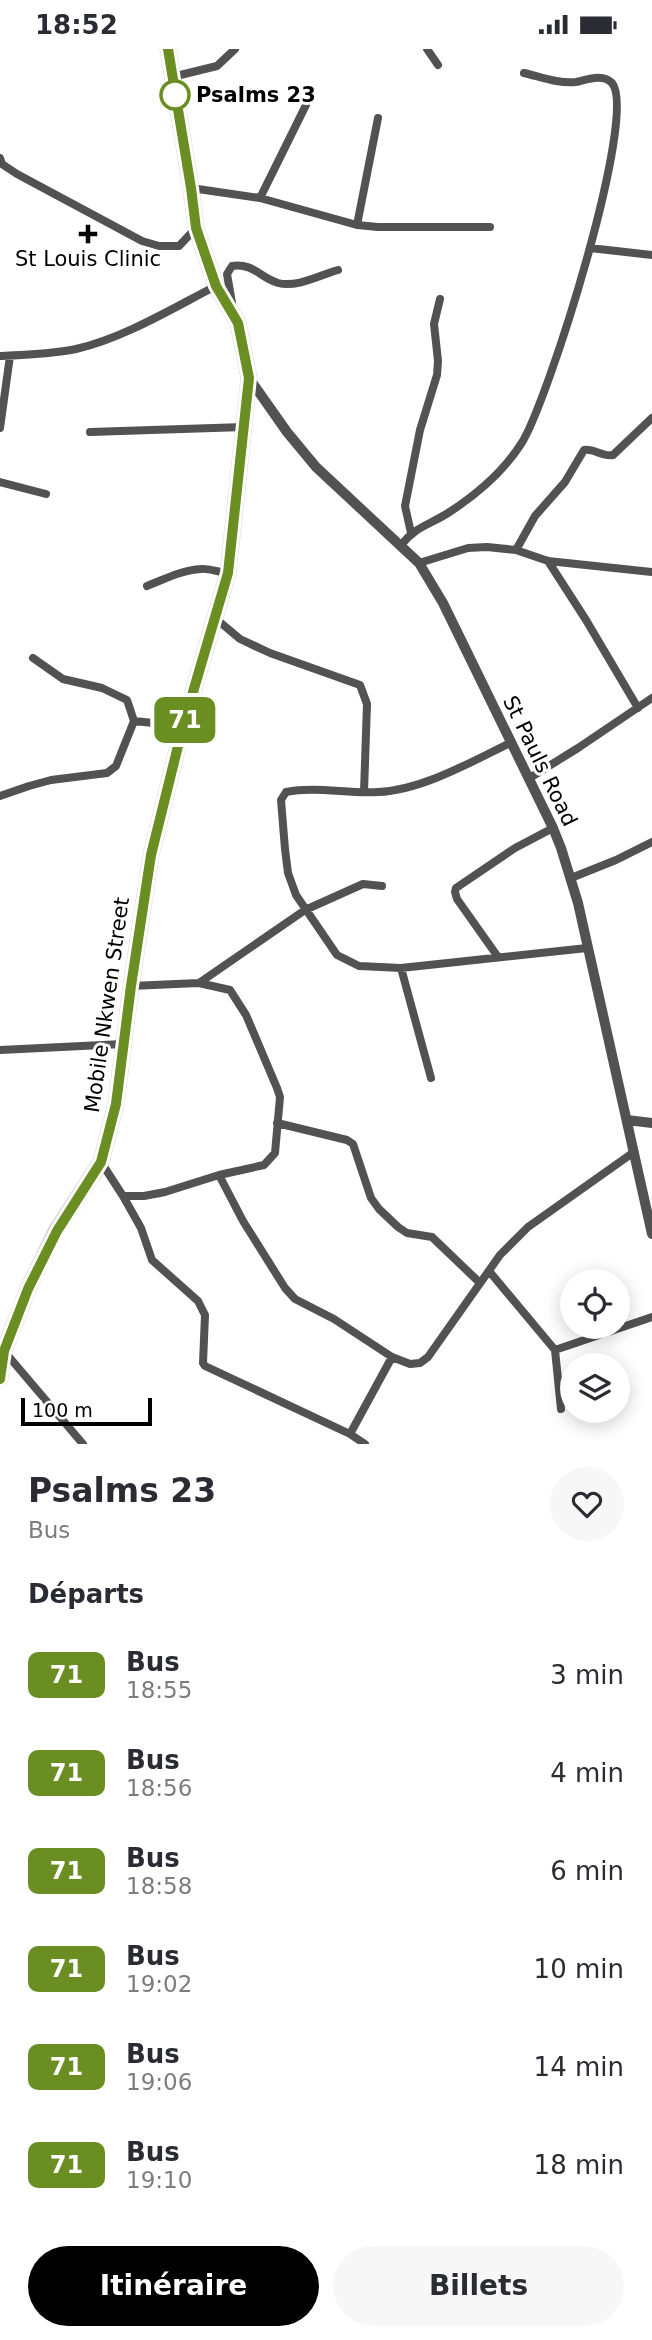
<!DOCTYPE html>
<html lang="fr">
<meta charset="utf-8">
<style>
body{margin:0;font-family:"DejaVu Sans",sans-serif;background:#f7f7f7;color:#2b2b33;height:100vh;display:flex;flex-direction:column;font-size:26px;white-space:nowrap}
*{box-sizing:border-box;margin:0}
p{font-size:23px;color:#7c7c81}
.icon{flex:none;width:38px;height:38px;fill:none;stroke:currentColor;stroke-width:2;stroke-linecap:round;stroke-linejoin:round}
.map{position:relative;height:1395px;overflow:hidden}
.sheet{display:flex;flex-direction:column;background:#fff;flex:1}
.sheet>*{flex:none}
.badge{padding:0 14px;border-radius:10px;font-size:24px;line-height:46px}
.tools{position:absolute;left:560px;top:1220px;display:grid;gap:14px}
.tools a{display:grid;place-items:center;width:70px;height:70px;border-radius:50%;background:#fff;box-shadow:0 4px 18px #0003;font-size:35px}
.scale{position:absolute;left:21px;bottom:18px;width:131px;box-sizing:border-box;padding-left:7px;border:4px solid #000;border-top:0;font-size:19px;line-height:24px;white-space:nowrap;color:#000;-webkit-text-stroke:5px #fff;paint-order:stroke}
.map>.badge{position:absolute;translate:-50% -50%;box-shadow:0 0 0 4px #fff}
h2{padding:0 28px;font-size:26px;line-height:63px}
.round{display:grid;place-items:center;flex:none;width:74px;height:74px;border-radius:37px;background:#f7f7f7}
.summary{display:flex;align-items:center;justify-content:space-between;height:119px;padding:0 28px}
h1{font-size:33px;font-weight:800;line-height:52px}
.button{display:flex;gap:14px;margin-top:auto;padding:14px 28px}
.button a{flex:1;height:80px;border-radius:42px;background:#000;color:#fff;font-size:28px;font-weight:800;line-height:80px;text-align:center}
.button a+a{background:#f7f7f7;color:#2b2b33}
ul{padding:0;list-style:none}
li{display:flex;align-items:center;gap:21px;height:98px;padding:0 28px}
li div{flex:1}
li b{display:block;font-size:26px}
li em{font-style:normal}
li .badge{min-width:77px;font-weight:700;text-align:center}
.status{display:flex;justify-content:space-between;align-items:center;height:49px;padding:0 35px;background:#fff;direction:ltr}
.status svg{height:19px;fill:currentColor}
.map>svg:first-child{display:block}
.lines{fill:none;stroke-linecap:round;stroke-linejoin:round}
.trunk-casing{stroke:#dbdbdb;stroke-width:17}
.minor{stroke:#525252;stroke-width:8}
.tertiary{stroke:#525252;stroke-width:10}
.trunk{stroke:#000;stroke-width:14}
.line-casing{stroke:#fff;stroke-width:16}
.line{stroke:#6b8e23;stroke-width:10}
.stop-dot{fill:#fff;stroke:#6b8e23;stroke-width:3.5}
.poi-dot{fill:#000;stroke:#fff;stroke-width:2.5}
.labels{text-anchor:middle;stroke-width:6;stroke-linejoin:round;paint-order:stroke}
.stop-label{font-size:21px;font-weight:bold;fill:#000;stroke:#fff;text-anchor:start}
.poi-label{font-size:21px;fill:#000;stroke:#fff}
.street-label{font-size:21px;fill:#000;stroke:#fff}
</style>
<div class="status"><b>18:52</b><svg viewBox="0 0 49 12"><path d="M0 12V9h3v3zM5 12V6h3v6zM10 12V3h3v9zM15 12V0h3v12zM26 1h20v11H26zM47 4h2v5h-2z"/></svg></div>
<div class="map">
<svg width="652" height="1395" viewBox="0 0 652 1395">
<rect width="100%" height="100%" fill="#fff"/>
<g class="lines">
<defs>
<path id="trunk" d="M0,1330L4,1302L28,1240L56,1182L101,1113L116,1055L131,937L151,806L183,677L228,524L249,329L238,274L216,237L196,179L191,139L168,0"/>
</defs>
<!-- trunk casing -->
<use href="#trunk" class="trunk-casing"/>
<!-- minor -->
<path class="minor" d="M427,0L438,16
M172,28L217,17L235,0
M0,109L2,115L17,125L142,192L159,197H179L196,179
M191,139L260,149L357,176L378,178H490
M260,149L306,56
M357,176L378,69
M590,199L652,206
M232,254L227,225L232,217C254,214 259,228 278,234C297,239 320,226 338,221
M0,307C25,306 52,305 76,300C124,289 173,259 216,237
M0,379L10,307
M90,383L244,378
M0,433L46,445
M411,484L405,457L420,381L437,326L438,312L434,275L440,250
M401,496C415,478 429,476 448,464C476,446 503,423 521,395C547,356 639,65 612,34C603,24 586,31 576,33C559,35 541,28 524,24
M516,501L535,467L565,433L584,401C594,399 602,408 613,406L652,369
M548,512L586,571L638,659
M419,514L468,499L487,498L516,501L548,512L652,523
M147,537C165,530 182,521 201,520C208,519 218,523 228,524
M215,569L240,590L270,604L360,636L367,655L364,743
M134,672L183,677
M510,694C471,713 422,741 378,743C348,745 316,737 286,743L281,751L285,800L288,824L296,846L337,906L359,917L401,919L587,899
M528,730L578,699L652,649
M0,747L29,737L51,731L107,724L116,717L134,672L127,651L102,639L63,630L33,609
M571,829L616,811L652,793
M498,908L457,850L455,843L456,839L515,799L553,779
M401,919L431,1029
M199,934L305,861L363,835L382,837
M0,1001L123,995
M277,1074L347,1091L353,1095L371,1149L379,1160L398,1178L407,1184L432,1188L480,1234
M101,1113L123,1147H144L165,1143L219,1126L264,1116L275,1104L280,1048L277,1039L246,966L230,941L199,934L131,937
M219,1126L243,1172L285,1239L295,1250L334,1270L392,1308L410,1315L420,1314L428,1308L500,1206L528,1178L634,1103
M123,1147L141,1179L152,1211L198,1252L205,1266L203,1314L205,1317L350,1385L365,1395
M489,1222L555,1301L561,1360
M555,1301L652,1268
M4,1302L83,1395
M350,1385L392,1308"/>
<!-- tertiary -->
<path class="tertiary" d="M249,329L287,383L316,418L419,514L443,554L553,779L561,799L578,854L652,1185
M627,1071L652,1074"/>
<!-- trunk -->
<use href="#trunk" class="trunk"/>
</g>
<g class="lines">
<defs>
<path id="line" d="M0,1330L4,1302L28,1240L57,1182L101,1113L116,1055L131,937L151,806L183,677L228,524L249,329L238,274L216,237L196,179L191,139L168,0"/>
</defs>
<!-- line casing -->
<use href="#line" class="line-casing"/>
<!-- line -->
<use href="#line" class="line"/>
</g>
<!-- markers -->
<circle class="stop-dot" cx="175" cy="46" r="14"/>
<path class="poi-dot" d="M84.5 174.5h7v7h7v7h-7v7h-7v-7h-7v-7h7z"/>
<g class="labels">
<!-- stop labels -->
<g class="stop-label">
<text x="196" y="53">Psalms 23</text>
</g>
<!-- poi labels -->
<g class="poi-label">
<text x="88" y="217">St Louis Clinic</text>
</g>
<!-- street labels -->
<g class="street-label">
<text transform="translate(540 712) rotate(64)" y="7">St Pauls Road</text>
<text transform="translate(107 956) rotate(-82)" y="7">Mobile Nkwen Street</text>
</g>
</g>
</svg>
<div class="tools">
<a><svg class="icon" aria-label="locate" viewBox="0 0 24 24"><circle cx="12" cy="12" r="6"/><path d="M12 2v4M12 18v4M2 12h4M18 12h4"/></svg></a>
<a><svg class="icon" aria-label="layers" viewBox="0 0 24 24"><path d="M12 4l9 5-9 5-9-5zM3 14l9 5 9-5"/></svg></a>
</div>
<div class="scale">100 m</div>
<b class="badge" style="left:185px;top:671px;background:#6b8e23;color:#fff">71</b>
</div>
<section class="sheet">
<div class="summary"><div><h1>Psalms 23</h1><p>Bus</p></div><a class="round"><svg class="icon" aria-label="heart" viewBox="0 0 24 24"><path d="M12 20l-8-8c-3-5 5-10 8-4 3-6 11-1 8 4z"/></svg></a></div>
<h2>Départs</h2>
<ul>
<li><span class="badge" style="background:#6b8e23;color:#fff">71</span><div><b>Bus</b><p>18:55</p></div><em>3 min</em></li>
<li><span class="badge" style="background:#6b8e23;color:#fff">71</span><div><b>Bus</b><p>18:56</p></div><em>4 min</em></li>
<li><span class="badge" style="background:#6b8e23;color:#fff">71</span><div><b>Bus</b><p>18:58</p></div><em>6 min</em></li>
<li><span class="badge" style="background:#6b8e23;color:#fff">71</span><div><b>Bus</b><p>19:02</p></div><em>10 min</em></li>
<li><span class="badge" style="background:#6b8e23;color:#fff">71</span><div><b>Bus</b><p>19:06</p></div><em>14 min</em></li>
<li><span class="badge" style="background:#6b8e23;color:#fff">71</span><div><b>Bus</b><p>19:10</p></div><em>18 min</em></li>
</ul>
<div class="button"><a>Itinéraire</a><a>Billets</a></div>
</section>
